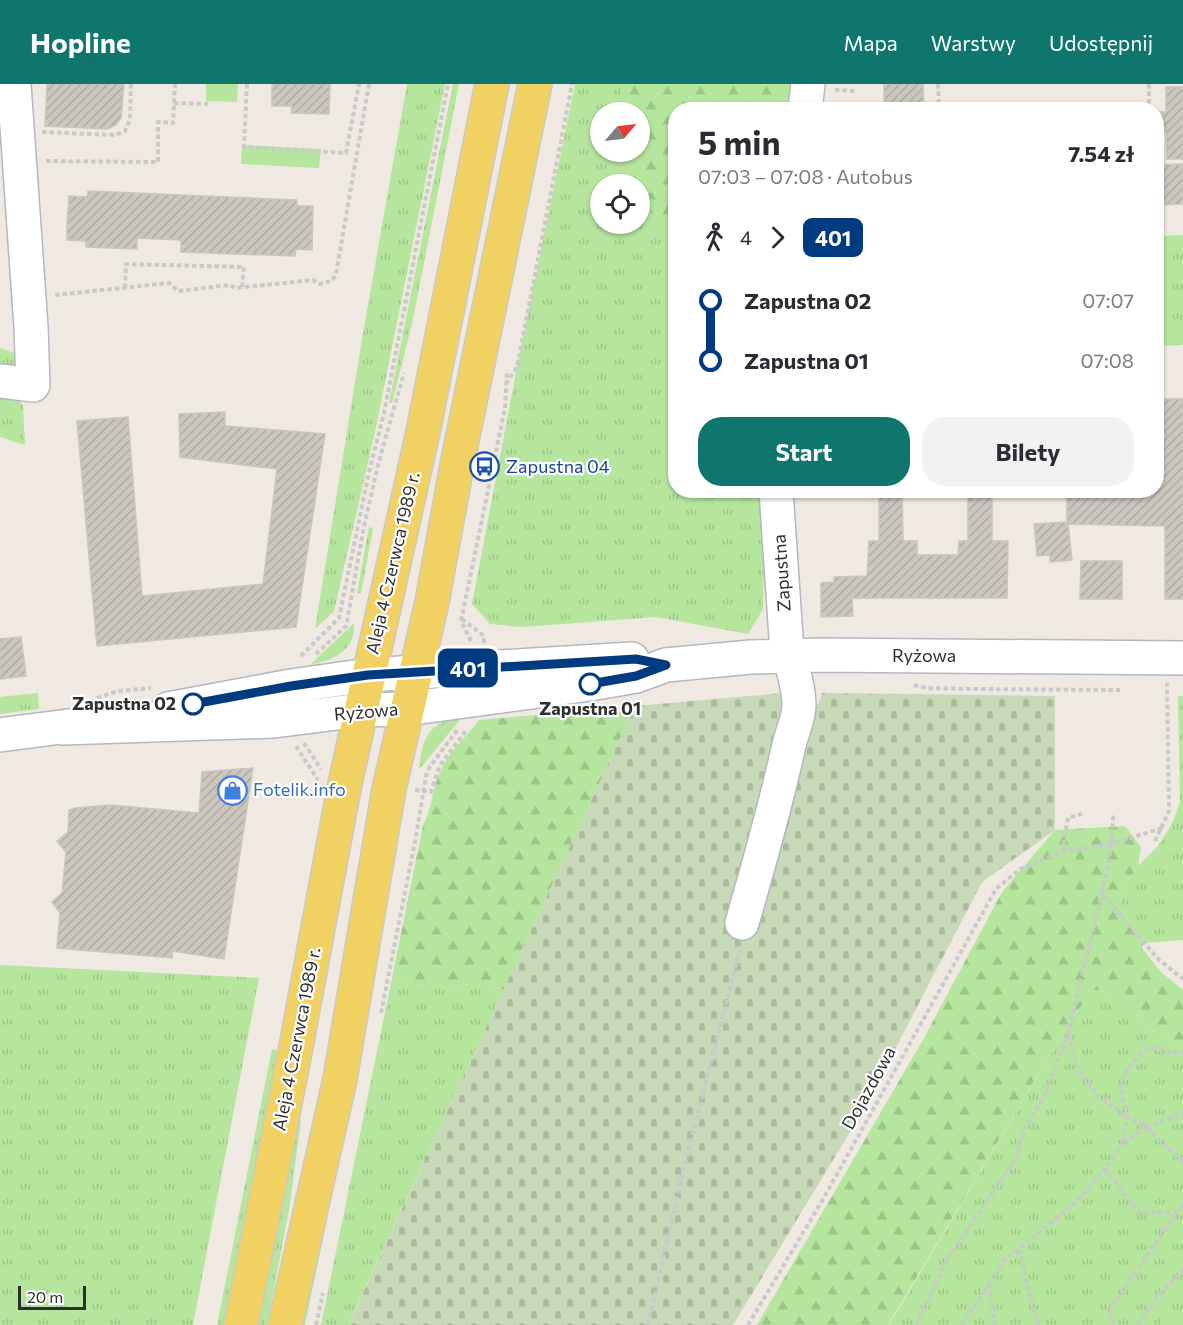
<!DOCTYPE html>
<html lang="pl">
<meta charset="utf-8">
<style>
body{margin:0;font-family:Commissioner,sans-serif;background:#f2f2f3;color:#2b2b33;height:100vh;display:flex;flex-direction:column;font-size:22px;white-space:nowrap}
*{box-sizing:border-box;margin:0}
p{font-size:20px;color:#7c7c81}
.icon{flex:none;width:33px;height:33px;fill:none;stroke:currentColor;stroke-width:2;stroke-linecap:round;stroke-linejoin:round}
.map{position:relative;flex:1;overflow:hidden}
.panel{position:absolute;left:668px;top:18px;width:496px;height:396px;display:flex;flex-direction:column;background:#fff;border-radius:24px;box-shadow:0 2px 4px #0004}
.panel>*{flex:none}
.badge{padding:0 12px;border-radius:9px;font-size:21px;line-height:39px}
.needle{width:39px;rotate:62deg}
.buttons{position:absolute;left:590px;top:18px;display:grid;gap:12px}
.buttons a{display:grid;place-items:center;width:60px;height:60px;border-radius:50%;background:#fff;box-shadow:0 2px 4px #0004;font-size:30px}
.scale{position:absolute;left:18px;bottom:15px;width:68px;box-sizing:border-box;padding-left:6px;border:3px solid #2e2e2e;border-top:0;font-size:16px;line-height:21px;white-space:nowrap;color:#2e2e2e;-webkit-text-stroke:4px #fff;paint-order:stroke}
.map>.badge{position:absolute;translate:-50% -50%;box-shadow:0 0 0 3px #fff}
.legs{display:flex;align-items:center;gap:9px;height:66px;padding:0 30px;font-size:20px}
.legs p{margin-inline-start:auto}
.summary{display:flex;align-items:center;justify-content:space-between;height:102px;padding:0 30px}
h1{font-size:33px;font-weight:700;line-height:45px}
.button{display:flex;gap:12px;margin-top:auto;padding:12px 30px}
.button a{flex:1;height:69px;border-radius:24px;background:#0f766e;color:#fff;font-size:24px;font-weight:700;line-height:69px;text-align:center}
.button a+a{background:#f2f2f3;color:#2b2b33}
ul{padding:0 30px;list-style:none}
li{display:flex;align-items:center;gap:21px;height:60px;font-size:22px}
li i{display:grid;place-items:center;width:9px;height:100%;margin:0 8px;background:currentColor}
li i::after{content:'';width:15px;height:15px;margin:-8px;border:4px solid;border-radius:50%;background:#fff}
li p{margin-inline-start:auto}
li:first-child i{background:linear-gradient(#0000 50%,currentColor 0)}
li:last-child i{background:linear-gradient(currentColor 50%,#0000 0)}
header{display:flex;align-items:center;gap:36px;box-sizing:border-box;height:84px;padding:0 30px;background:#0f766e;color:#fff}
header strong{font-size:28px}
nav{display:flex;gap:33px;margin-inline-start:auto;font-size:21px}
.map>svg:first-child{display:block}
.grass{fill:url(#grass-tufts);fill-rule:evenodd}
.forest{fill:url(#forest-firs)}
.cemetery{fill:url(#cemetery-stones)}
.park{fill:#b6e59e}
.building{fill:url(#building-hatch);stroke:#cbc5ba;stroke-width:1.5}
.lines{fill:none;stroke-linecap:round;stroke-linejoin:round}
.minor-casing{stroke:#b4b7c1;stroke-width:36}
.major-casing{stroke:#c9c9c9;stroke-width:36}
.path{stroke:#c9c9c9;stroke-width:4;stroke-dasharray:4.5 3;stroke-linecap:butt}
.minor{stroke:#fff;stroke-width:33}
.major{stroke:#f2d163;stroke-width:33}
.line-1-casing{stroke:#fff;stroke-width:14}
.line-1{stroke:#003b80;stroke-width:9}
.stop-1-dot{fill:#fff;stroke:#003b80;stroke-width:3}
.labels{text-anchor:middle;stroke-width:4.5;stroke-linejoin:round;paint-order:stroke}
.transit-label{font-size:18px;fill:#164399;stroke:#fff;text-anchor:start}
.street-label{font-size:18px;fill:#2e2e2e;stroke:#fff}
.stop-label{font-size:18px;font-weight:bold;fill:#2e2e2e;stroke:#fff;text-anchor:end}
.shop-label{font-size:18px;fill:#366cbe;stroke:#fff;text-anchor:start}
</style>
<header>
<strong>Hopline</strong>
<nav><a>Mapa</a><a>Warstwy</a><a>Udostępnij</a></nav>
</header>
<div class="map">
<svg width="1183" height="1241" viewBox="0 0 1183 1241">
<defs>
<pattern id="grass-tufts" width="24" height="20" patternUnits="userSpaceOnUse" patternTransform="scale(1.5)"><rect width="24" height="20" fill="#b6e59e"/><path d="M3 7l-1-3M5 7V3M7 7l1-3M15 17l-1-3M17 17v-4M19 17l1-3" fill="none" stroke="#9dc588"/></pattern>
<pattern id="forest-firs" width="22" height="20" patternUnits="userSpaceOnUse" patternTransform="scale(1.5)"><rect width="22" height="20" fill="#b6e59e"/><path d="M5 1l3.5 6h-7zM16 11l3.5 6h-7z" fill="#9dc588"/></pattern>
<pattern id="cemetery-stones" width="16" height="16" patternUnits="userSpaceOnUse" patternTransform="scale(1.5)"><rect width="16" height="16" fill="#c8d9b8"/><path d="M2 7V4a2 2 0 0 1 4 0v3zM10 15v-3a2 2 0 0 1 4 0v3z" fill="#acbb9e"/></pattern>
<pattern id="building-hatch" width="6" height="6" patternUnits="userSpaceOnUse" patternTransform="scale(1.5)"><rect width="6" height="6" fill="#cbc7bf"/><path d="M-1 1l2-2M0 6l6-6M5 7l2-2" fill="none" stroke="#afaba4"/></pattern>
</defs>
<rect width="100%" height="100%" fill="#efe9e1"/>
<!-- grass -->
<path class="grass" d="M407,0H445L375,348L334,527L315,545L362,255Z
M453,0H459L412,240L392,319H389Z
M575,0H787L675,26V406L765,407L763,525L748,550L656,533L523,543L490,540L472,520L517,283ZM600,28H639V68H600ZM600,100H639V140H600Z
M1183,151V261L1157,262V152Z
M0,264L20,271L16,283L0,288Z
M0,309L18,315L23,321L25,361L0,353Z
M369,443L373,444L361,510L357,509Z
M354,539C356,567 333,576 310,581Z
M38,609L39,625L0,630V613Z
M1178,612H1183V856L1147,859L1141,863L1140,848L1124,830L1120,808L1138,782L1158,762L1173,738L1180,718Z
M462,633L423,681L419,685C422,654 429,637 462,633Z
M0,881L259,894L193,1241H0Z
M391,899L504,905L351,1234L350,1241H321Z
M1094,906L1132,912L1146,942L1177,960L1183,959V1241H889L1073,932Z
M272,965L276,966L279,972L225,1241H217Z
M297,1036L301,1037L289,1126L267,1241H255Z
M322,1130L328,1131L305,1241H297Z"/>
<!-- forest -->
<path class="forest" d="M621,0H794L791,25L675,26V166L622,73V68H639V28H621Z
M635,622L504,905L391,899L423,741C432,725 432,707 439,690C447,670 466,653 479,636Z
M1125,742L1141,763L1138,782L1120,808L1124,830L1140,848L1141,863L1161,888L1183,906V959L1177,960L1146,942L1132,912L1094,906L1073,932L888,1241H757L924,954L1002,808L1055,746Z"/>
<!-- cemetery -->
<path class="cemetery" d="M783,609L799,624L817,623L822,609L1055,612V746L982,798L864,1025L733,1241H350L351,1235L635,622Z"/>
<!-- park -->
<path class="park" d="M206,0H238L237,18L206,17Z
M242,61L321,65L319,84L241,80Z
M1165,1225L1183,1230V1241H1160Z"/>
<!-- building -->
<path class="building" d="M47,0H124L121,34L116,41L108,45L45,42Z
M272,0H330L329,30L291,29L292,22H272Z
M884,0H923L924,26H884Z
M1166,3H1183V75H1167L1166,47H1157V28H1166Z
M1183,80V120L1156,121V81Z
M88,107L297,116V122H313L312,166L296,165L295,172L181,168V156L137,154V165L86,163V157L67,156V142L69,112L87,113Z
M1156,315H1183V515H1165V442L1068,440L1072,476L1050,478V471L1037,472L1034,440L1067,438V406H1156Z
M225,328V342L325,350L296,543L97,562L77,337L128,333L142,512L263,500L277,385L180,373L179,330Z
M879,406H902L903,457H917V471H958L959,457H968V406H992V457H1008L1007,514H852L853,532L821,533V499L834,498V493L867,492L869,457H879Z
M1081,477H1122V515H1080Z
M21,553L26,592L0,595V555Z
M253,684L224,875L172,867V874L57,864L60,829L52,818L62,809L66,768L57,757L68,748L69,726L76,724L110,721L199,729L202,688Z"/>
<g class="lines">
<defs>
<path id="minor" d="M805,26L808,0
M0,297L33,301L31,243L14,0
M168,625L291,602L368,591L632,575
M62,644L274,637L361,626L406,625L590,600L636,592L666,581L751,573L821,571L1183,574
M0,651L84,640
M742,839C759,780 776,721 789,661C792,648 799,634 799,621C799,597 789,578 786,554L776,406"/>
<path id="major" d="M241,1241L295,968L344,704L423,348L492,0
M285,1241L340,995L389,705L432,518L458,376L535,0"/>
</defs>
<!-- minor casing -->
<use href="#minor" class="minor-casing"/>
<!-- major casing -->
<use href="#major" class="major-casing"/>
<!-- path -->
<path class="path" d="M247,0L244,63L346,69L359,0
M938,0L939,26
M1149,0V26
M835,6L855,7
M174,19L209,20
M42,48L115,51L125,47L130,36L131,0
M46,77L158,78V38L173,39L175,0
M125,204L126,180L244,183L242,204
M55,211L169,199L178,207L230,201L235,204L313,196L319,200L332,197L336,190L369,0
M506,300L517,283L572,0
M462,535L484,552V559
M471,557L461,537L505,324L507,286
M316,570L346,542L347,538L363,447L379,377L404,289
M301,572L339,534L369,388L384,329L448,0
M914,601L926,604L976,605L1120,606
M97,614L118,607L151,604
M304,659L321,685
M296,662L318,696
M415,706L431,708L439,683L467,645
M1162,744L1112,760L1102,809L1158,875L1183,895
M1155,757L1169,727L1167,599
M1062,768L1068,734L1082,730
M381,929L415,758L426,692L429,684L458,645
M1068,951L1078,986L1097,1011L1127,1033C1117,995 1120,989 1149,963C1161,964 1171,970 1183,969
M1124,1059L1146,1042L1183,1079
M1105,1085L1141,1130L1176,1127
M1018,1166L1023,1176L1025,1193L1038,1241
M989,1200L995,1241
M316,1241L323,1209
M648,1241L683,1087L740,866
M748,1241L822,1117L996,805L1020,785L1062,768L1112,760L1113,734L1115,731
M916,1241L945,1179L1016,1074L1025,1043L1042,1017L1068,950L1102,809
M962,1241L1006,1175L1075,1119L1105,1085L1123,1059L1127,1033L1146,1042L1183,1030
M1115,1241L1108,1228L1183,1120
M1138,1241L1157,1213L1183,1185"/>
<!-- minor -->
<use href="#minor" class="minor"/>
<!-- major -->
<use href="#major" class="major"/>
</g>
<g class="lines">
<defs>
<path id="line-1" d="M193,620L291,602L368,591L636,575L666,581L636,592L590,600"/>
</defs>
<!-- line-1 casing -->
<use href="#line-1" class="line-1-casing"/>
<!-- line-1 -->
<use href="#line-1" class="line-1"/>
</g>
<!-- icons -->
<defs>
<symbol id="bus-ring" viewBox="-11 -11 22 22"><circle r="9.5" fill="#fff" stroke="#1a4fb4" stroke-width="1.5"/><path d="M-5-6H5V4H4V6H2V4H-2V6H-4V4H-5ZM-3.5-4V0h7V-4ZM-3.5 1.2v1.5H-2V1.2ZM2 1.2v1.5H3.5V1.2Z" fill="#1a4fb4"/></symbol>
<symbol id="shop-ring" viewBox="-11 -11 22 22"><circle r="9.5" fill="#fff" stroke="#3f7fe0" stroke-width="1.5"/><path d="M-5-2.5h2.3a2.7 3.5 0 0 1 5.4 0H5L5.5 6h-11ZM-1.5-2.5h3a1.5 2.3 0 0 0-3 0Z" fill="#3f7fe0"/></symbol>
</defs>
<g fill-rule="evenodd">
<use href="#bus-ring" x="468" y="366" width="33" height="33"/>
<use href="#shop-ring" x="216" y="690" width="33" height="33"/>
</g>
<!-- markers -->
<g class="stop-1-dot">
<circle cx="590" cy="600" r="10"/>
<circle cx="193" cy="620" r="10"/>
</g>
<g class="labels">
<!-- transit labels -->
<g class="transit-label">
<text x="506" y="389">Zapustna 04</text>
</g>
<!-- street labels -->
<g class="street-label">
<text transform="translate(393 479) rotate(-77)" y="6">Aleja 4 Czerwca 1989 r.</text>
<text transform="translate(782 489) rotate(-94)" y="6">Zapustna</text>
<text x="924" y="578">Ryżowa</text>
<text transform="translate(366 628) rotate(-5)" y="6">Ryżowa</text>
<text transform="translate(297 955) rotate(-79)" y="6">Aleja 4 Czerwca 1989 r.</text>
<text transform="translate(869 1004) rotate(-61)" y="6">Dojazdowa</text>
</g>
<!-- stop labels -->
<g class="stop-label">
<text x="176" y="626">Zapustna 02</text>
<text x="590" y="631" text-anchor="middle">Zapustna 01</text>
</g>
<!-- shop labels -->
<g class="shop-label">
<text x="253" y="712">Fotelik.info</text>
</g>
</g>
</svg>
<div class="buttons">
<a><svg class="needle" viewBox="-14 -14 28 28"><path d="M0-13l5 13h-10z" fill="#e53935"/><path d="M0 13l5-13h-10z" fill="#7c7c81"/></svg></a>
<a><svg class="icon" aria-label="locate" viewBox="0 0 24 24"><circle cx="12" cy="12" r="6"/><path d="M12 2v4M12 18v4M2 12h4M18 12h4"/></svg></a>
</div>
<div class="scale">20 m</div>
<b class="badge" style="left:468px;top:584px;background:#003b80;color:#fff">401</b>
<section class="panel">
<div class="summary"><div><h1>5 min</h1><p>07:03 – 07:08 · Autobus</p></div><b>7.54 zł</b></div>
<div class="legs"><svg class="icon" aria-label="walk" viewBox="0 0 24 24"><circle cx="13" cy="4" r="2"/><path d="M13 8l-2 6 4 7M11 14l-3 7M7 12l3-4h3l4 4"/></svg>4<svg class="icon" aria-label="forward" viewBox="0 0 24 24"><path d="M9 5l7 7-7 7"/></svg><b class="badge" style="background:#003b80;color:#fff">401</b></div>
<ul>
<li><i style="color:#003b80"></i><b>Zapustna 02</b><p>07:07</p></li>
<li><i style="color:#003b80"></i><b>Zapustna 01</b><p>07:08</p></li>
</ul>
<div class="button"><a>Start</a><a>Bilety</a></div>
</section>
</div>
